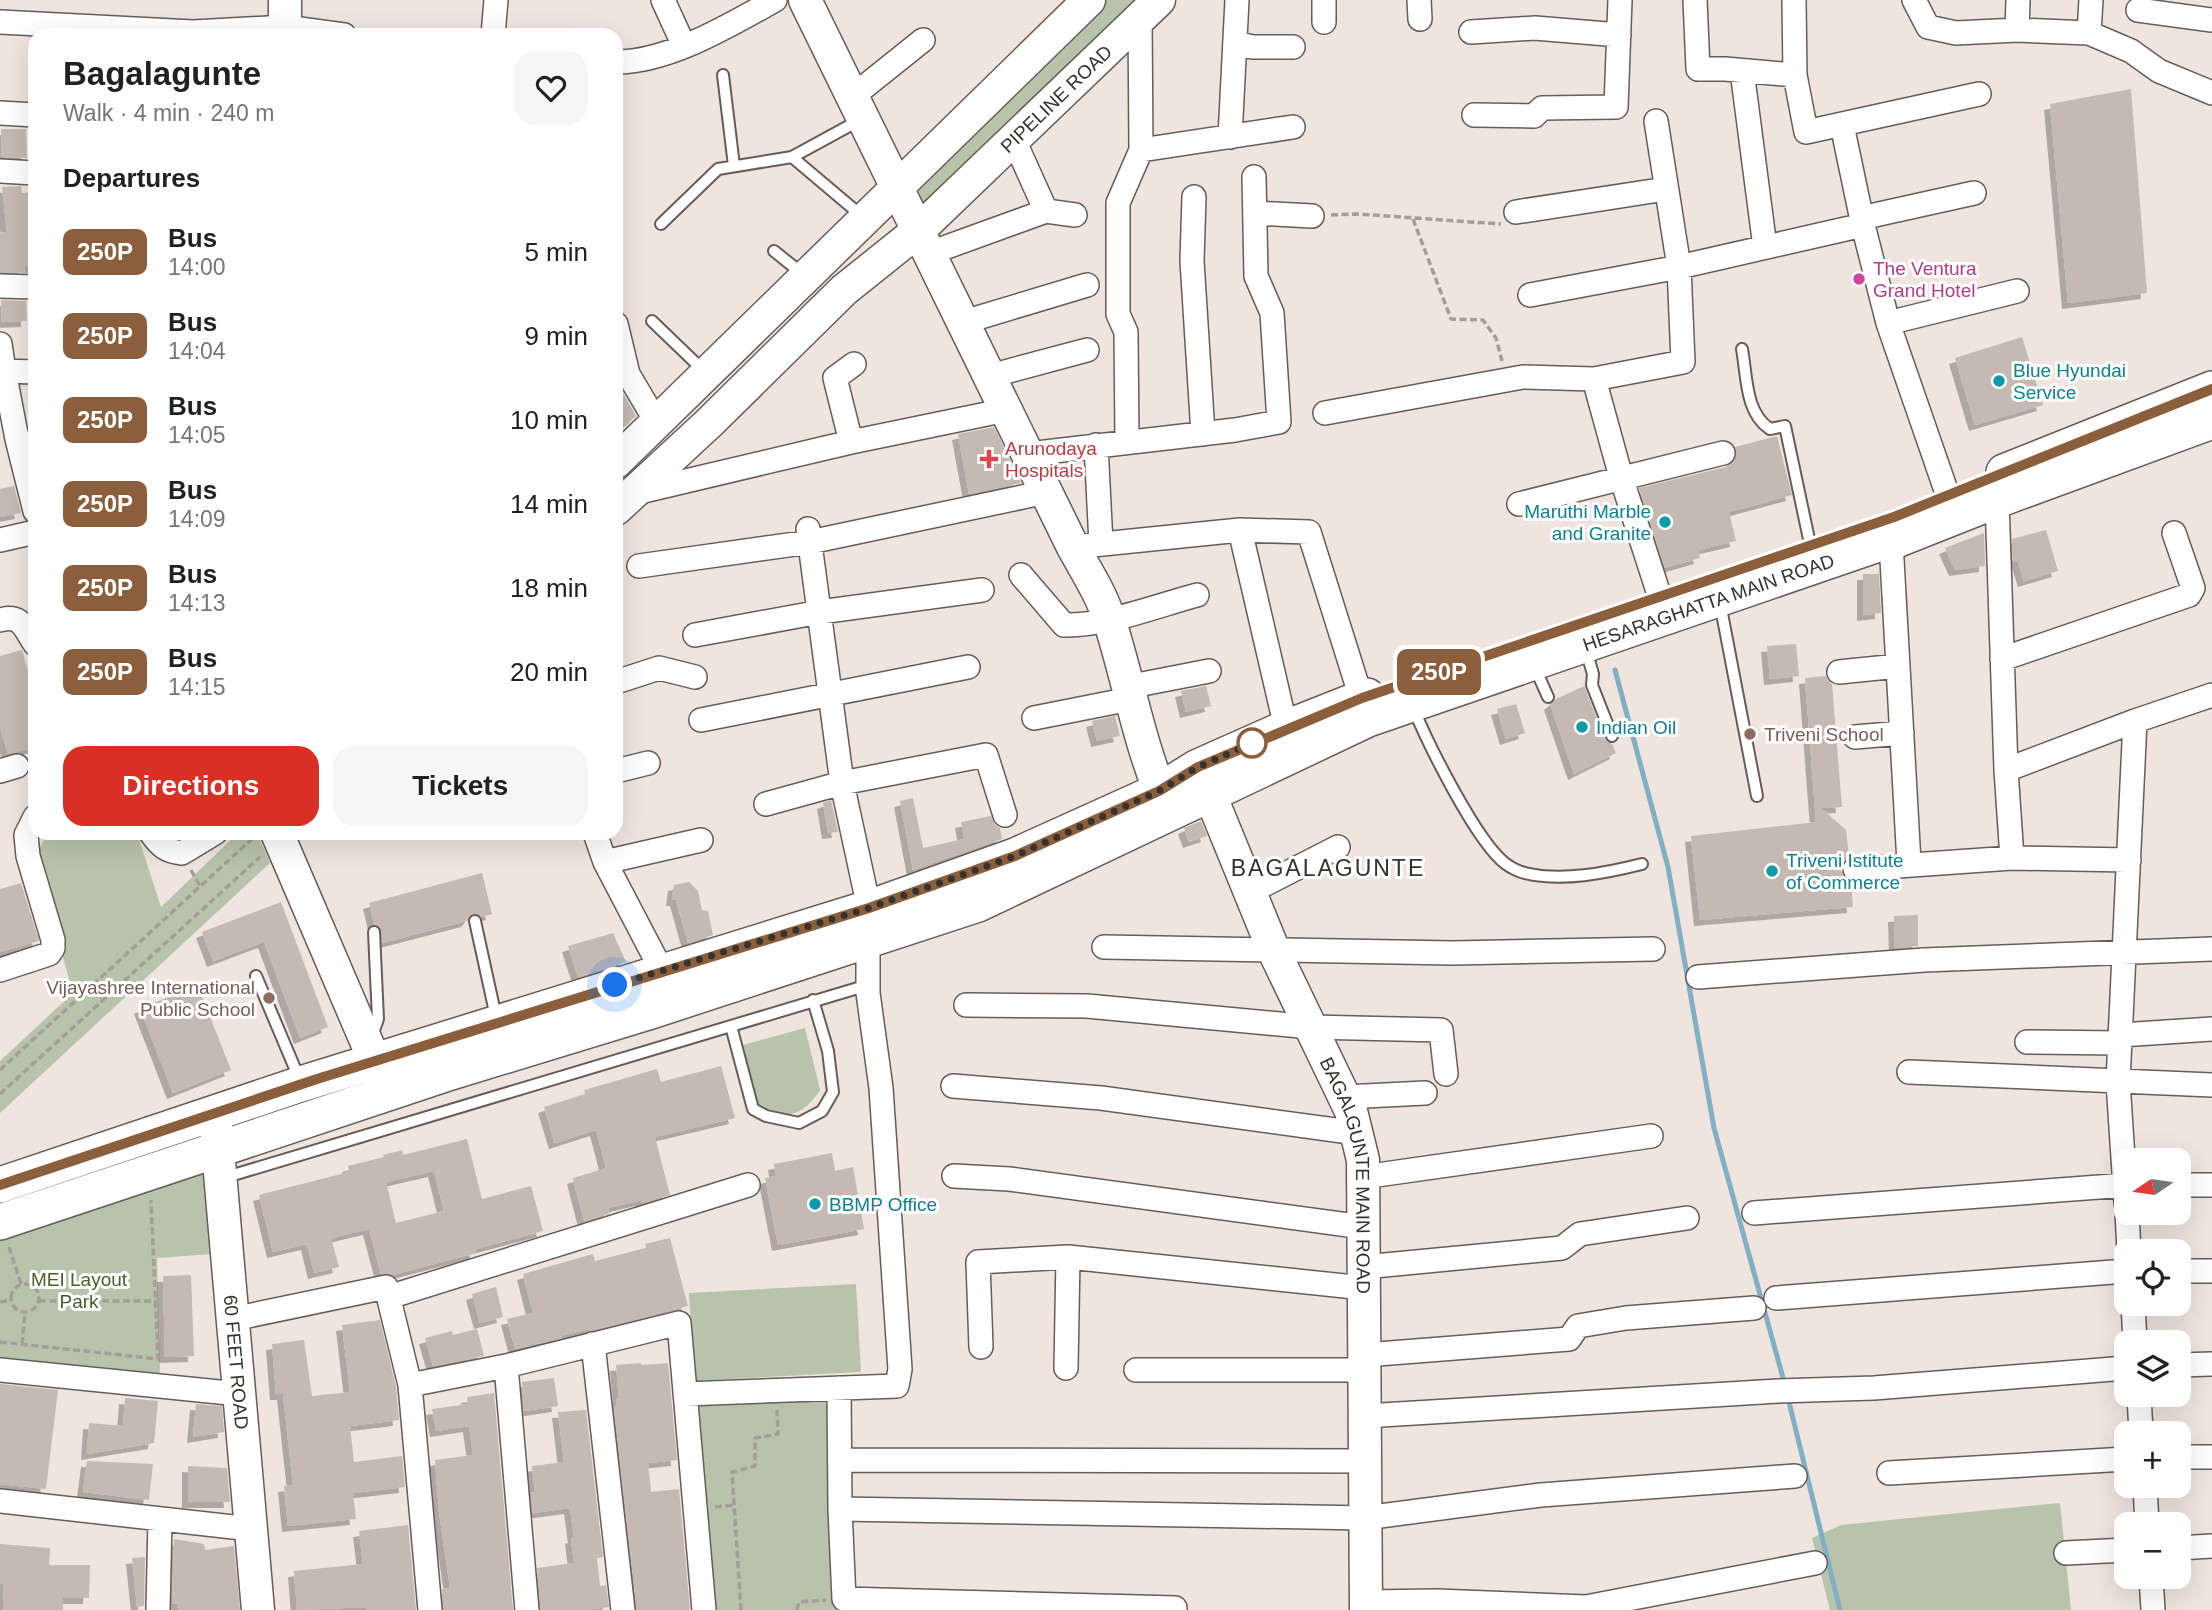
<!DOCTYPE html>
<meta charset="utf-8">
<style>
body{margin:0;font-family:Arial,sans-serif;background:#f6f6f6;color:#202124;height:100vh;display:flex;flex-direction:column;font-size:26px;white-space:nowrap}
*{box-sizing:border-box;margin:0}
p{font-size:23px;color:#757577}
.icon{flex:none;width:38px;height:38px;fill:none;stroke:currentColor;stroke-width:2;stroke-linecap:round;stroke-linejoin:round}
.map{position:relative;flex:1;overflow:hidden}
.sheet{position:absolute;left:28px;top:28px;width:595px;height:812px;display:flex;flex-direction:column;background:#fff;border-radius:21px;box-shadow:0 7px 28px #0002}
.sheet>*{flex:none}
.badge{padding:0 14px;border-radius:10px;font-size:24px;line-height:46px}
.needle{width:46px;rotate:257deg}
.buttons{position:absolute;left:2114px;top:1148px;display:grid;gap:14px}
.buttons a{display:grid;place-items:center;width:77px;height:77px;border-radius:14px;background:#fff;box-shadow:0 7px 28px #0002;font-size:35px}
.you{position:absolute;width:35px;height:35px;margin:-18px;border:5px solid #fff;border-radius:50%;background:#1a73e8;box-shadow:0 0 0 10px #1a73e833}
.map>.badge{position:absolute;translate:-50% -50%;box-shadow:0 0 0 4px #fff}
h2{padding:0 35px;font-size:26px;line-height:63px}
.round{display:grid;place-items:center;flex:none;width:74px;height:74px;border-radius:21px;background:#f6f6f6}
.head{display:flex;align-items:center;justify-content:space-between;height:119px;padding:0 35px}
h1{font-size:33px;font-weight:700;line-height:52px}
.button{display:flex;gap:14px;margin-top:auto;padding:14px 35px}
.button a{flex:1;height:80px;border-radius:21px;background:#d93025;color:#fff;font-size:28px;font-weight:700;line-height:80px;text-align:center}
.button a+a{background:#f6f6f6;color:#202124}
ul{padding:0;list-style:none}
li{display:flex;align-items:center;gap:21px;height:84px;padding:0 35px}
li div{flex:1}
li b{display:block;font-size:26px}
li em{font-style:normal}
li .badge{min-width:77px;font-weight:700;text-align:center}
.map>svg:first-child{display:block}
.green{fill:#b7c4ab}
.lines{fill:none;stroke-linecap:round;stroke-linejoin:round}
.stream{stroke:#81afc4;stroke-width:5}
.building{fill:#c4b9b3;fill-rule:evenodd;filter:url(#shadow)}
.lane-casing{stroke:#675d58;stroke-width:14}
.street-casing{stroke:#675d58;stroke-width:26}
.secondary-casing{stroke:#675d58;stroke-width:35}
.primary-casing{stroke:#675d58;stroke-width:38}
.path{stroke:#a59d98;stroke-width:3.5;stroke-dasharray:7 3.5;stroke-linecap:butt}
.lane{stroke:#fff;stroke-width:10}
.street{stroke:#fff;stroke-width:23}
.secondary{stroke:#fff;stroke-width:32}
.primary{stroke:#fff;stroke-width:35}
.line-casing{stroke:#fff;stroke-width:16}
.line{stroke:#8b5e3c;stroke-width:10}
.walk{stroke:#36322f;stroke-width:7;stroke-dasharray:0 12.6}
.hotel-dot{fill:#d1479c;stroke:#fff;stroke-width:2.5}
.culture-dot{fill:#0f9aa8;stroke:#fff;stroke-width:2.5}
.health-dot{fill:#e0444e;stroke:#fff;stroke-width:2.5}
.education-dot{fill:#8d6e63;stroke:#fff;stroke-width:2.5}
.stop-dot{fill:#fff;stroke:#8b5e3c;stroke-width:3.5}
.labels{text-anchor:middle;stroke-width:6;stroke-linejoin:round;paint-order:stroke}
.street-label{font-size:19px;fill:#36322f;stroke:#fff}
.hotel-label{font-size:19px;fill:#b23c85;stroke:#fff;text-anchor:start}
.culture-label{font-size:19px;fill:#0d838f;stroke:#fff;text-anchor:start}
.health-label{font-size:19px;fill:#be3a42;stroke:#fff;text-anchor:start}
.education-label{font-size:19px;fill:#785e54;stroke:#fff;text-anchor:start}
.park-label{font-size:19px;fill:#476028;stroke:#fff}
.quarter-label{font-size:23px;letter-spacing:2px;fill:#36322f;stroke:#fff}
</style>
<div class="map">
<svg width="2212" height="1610" viewBox="0 0 2212 1610">
<defs>
<filter id="shadow"><feDropShadow dx="-6" dy="6" stdDeviation="0" flood-color="#0004"/></filter>
</defs>
<rect width="100%" height="100%" fill="#efe4de"/>
<!-- green -->
<path class="green" d="M1103,0H1152L923,221L904,187Z
M47,833H137L161,907L238,833H257L270,863L0,1113V1061L73,993L35,858Z
M805,1028L820,1090C803,1117 783,1122 757,1104L743,1045Z
M206,1168L213,1254L157,1258L160,1376L0,1359V1232Z
M856,1284L861,1372L694,1381L689,1293Z
M829,1399L836,1610H708L690,1405Z
M2060,1503L2071,1610H1830L1812,1538L1841,1525Z"/>
<g class="lines">
<!-- stream -->
<path class="stream" d="M1615,670L1668,867L1714,1128L1785,1385
M1788,1398L1840,1610"/>
</g>
<!-- building -->
<path class="building" d="M2131,89L2147,293L2068,303L2050,104Z
M1,129H26L27,158L2,157Z
M21,186L22,193L35,192V267H24L25,273L0,272V233L7,232L2,187Z
M1,300L26,301L27,321L2,322Z
M2022,337L2043,405L1975,425L1955,358Z
M616,381L636,416L616,432Z
M994,427L1021,483L969,494L958,434Z
M1777,436L1792,495L1729,512L1736,541L1698,550L1700,558L1665,568L1639,488L1726,467L1736,457L1735,447Z
M14,486L21,513L0,517V489Z
M2046,530L2058,571L2024,581L2018,562H2013L2012,539Z
M1984,533L1985,566L1955,570L1945,548Z
M1863,574H1879L1881,613L1863,615Z
M1796,644L1799,676L1770,679L1767,646Z
M22,650L35,695V747L8,754L0,727V656Z
M1826,676L1832,684L1842,807L1821,808L1846,830L1849,857L1843,862L1841,871L1844,877L1851,882L1853,907L1700,920L1691,836L1816,822L1805,678Z
M1206,686L1211,706L1186,712L1181,691Z
M1584,686L1605,739L1612,744L1616,753L1574,774L1550,704L1556,699Z
M1516,704L1525,733L1506,739L1497,709Z
M1115,716L1120,736L1097,741L1092,721Z
M913,798L923,848L964,839L961,822L991,816L995,825L1000,828L1002,839L913,870L900,801Z
M831,800L838,832L828,833L823,803Z
M1201,821L1207,836L1189,842L1184,828Z
M482,873L492,914L482,917L473,914L467,921L382,943L381,928L374,924L369,903Z
M689,882L698,891L702,910L708,911L713,935L688,943L676,900H672L674,885Z
M21,883L39,941L0,952V889Z
M281,902L328,1027L300,1038L264,942L213,961L202,932Z
M1918,915V946L1895,948L1894,916Z
M613,933L626,962L578,977L568,946Z
M198,986L231,1070L173,1093L140,1008Z
M721,1066L735,1118L655,1137L670,1195L642,1203L641,1200L608,1208L609,1214L584,1221L573,1178L606,1168L596,1130L555,1143L544,1107L585,1094L584,1090L657,1069L661,1082Z
M467,1139L482,1199L531,1186L543,1231L475,1249L476,1253L392,1275L381,1274L369,1229L331,1238L339,1267L314,1273L307,1244L273,1252L259,1195L349,1172L348,1166L384,1157L383,1155L402,1150L403,1155ZM434,1171L444,1211L396,1223L386,1182Z
M832,1153L835,1171L853,1167L864,1229L778,1245L765,1178L776,1176L774,1164Z
M670,1238L688,1306L589,1331V1329L561,1336L562,1338L515,1349L507,1319L533,1313L523,1274L593,1254L595,1261L646,1248L645,1244Z
M191,1275L194,1356L165,1357L163,1276Z
M496,1287L503,1317L480,1323L472,1294Z
M380,1320L396,1387L399,1420L350,1426L354,1462L402,1456L405,1487L353,1493L356,1519L288,1526L284,1486L293,1485L283,1394H276L272,1344L304,1340L312,1396L350,1392L342,1325Z
M477,1329L484,1356L433,1366L425,1338L452,1331L453,1335Z
M641,1363V1365L668,1363L677,1460L648,1463L651,1492L679,1489L690,1610H637L614,1408L617,1407L616,1399H619L616,1365Z
M554,1378L558,1406L524,1411L522,1382Z
M0,1384L58,1390L46,1489L0,1484Z
M494,1393L513,1610H444L442,1589L450,1588L439,1512L435,1460L473,1455L469,1426L436,1431L432,1409L468,1404L467,1397Z
M125,1398L158,1401L154,1443L87,1454L89,1423L123,1426Z
M196,1404L222,1406L224,1432L193,1437Z
M586,1410L603,1557L597,1558L600,1586L606,1585L609,1607L583,1610H541L537,1568L574,1563L571,1538L574,1537L570,1508L533,1513L531,1493L535,1492L532,1466L564,1462L558,1412Z
M87,1461L153,1464L149,1500L83,1492Z
M188,1466L227,1468L230,1502H188Z
M408,1525L416,1610H366V1607L297,1610L294,1571L363,1564L359,1531Z
M174,1539L204,1544L205,1550L234,1546L240,1610H179L178,1603L172,1604Z
M0,1544L50,1548L49,1565H90L89,1598H63V1610H3L4,1584H0Z
M145,1557L144,1606L137,1607L132,1558Z"/>
<g class="lines">
<defs>
<path id="lane" d="M723,75L734,166
M792,157L860,120
M661,224L718,169L792,157L863,217
M774,251L804,275
M652,321L705,372
M1742,349C1747,376 1745,413 1770,429L1785,426L1810,544
M17,439L35,435
M1720,603L1757,796
M1586,650L1593,674L1592,685L1612,736
M1535,668L1548,697
M1413,707C1427,742 1477,843 1506,864C1510,867 1519,872 1525,873C1562,882 1606,873 1642,864
M475,921L496,1017
M256,976L299,1078
M731,1026L753,1109L766,1116L799,1123L822,1111L833,1092L828,1051L813,1000
M372,1036L378,1019L374,932
M223,1178L868,985"/>
<path id="street" d="M663,0L684,46
M1419,0L1420,19
M1695,0L1698,69H1725L1795,75
M1794,0L1795,75L1806,132L1979,94
M1914,0L1928,27L1956,33L2017,30L2089,33
M2091,0L2089,33L2131,51L2159,71L2212,93
M2138,10L2212,20
M0,22L193,32L285,27L344,35
M1324,22V0
M2017,30L2018,0
M1471,32L1535,28L1619,35
M493,35L496,0
M1235,43L1253,47H1293
M616,62C669,62 730,25 775,0
M1742,71L1765,247
M853,96L923,40
M0,113L35,115
M1474,115L1534,116L1542,108L1616,107L1620,0
M1842,125L1863,225L1888,323L1948,496
M1230,137L1237,0
M1141,150L1293,127
M0,171L35,173
M1194,197L1192,261L1203,434
M1046,211L1075,215
M1516,212L1666,189
M1255,213L1312,216
M1861,218L1974,193
M930,253L1046,211L1014,140
M0,286L35,287
M1530,295L1679,267L1863,225
M964,322L1087,285
M1888,323L2017,291
M616,324L628,374L657,423
M0,344L4,371
M35,372L4,371L17,439L35,511
M990,376L1087,350
M1594,379L1621,477L1666,616
M1325,413L1523,377L1594,379L1683,362L1679,267L1656,121
M851,442L1006,410
M1127,442L1126,332L1118,314V203L1141,150L1140,18
M1096,445L1101,544
M1028,454L1235,430L1279,422L1272,313L1256,276L1254,177
M1995,487L1997,500L2006,770L2012,858
M635,493L851,442L835,378L854,364
M1519,504L1723,453
M808,529L842,783L869,908
M1240,530L1286,728
M0,540L35,532
M1891,542L1909,863
M1073,547L1240,530L1309,532L1365,710
M639,566L810,542L1046,492
M1021,575L1064,625C1105,626 1156,606 1197,595
M0,620C22,614 24,628 35,644
M695,635L820,612L982,590
M2002,659L2189,595L2193,588L2174,533
M1839,672L1898,666
M616,682L659,668L695,677
M1127,687L1209,671
M1034,718L1130,699
M701,720L968,667
M1855,737L1902,733
M2006,770L2135,721L2212,695
M0,771L17,766
M616,771L648,763
M766,804L842,783L986,755L1005,815
M151,833C160,846 166,851 182,853L215,833
M595,833L605,862L662,971
M605,862L701,840
M1855,869L2012,858L2129,860
M1250,892L1338,847
M1104,947L1453,953L1653,949
M0,970L49,954L53,948V940L28,856L26,835L35,817
M1698,977L1924,960L2212,949
M966,1005L1087,1006L1311,1027L1441,1030L1446,1074
M2121,1035L2212,1029
M2027,1042L2120,1043
M1909,1072L2212,1085
M953,1086L1101,1098L1357,1133
M1345,1097L1425,1093
M954,1176L1009,1179L1363,1227
M1363,1177L1651,1136
M2179,1185H2212
M2126,1203L2118,1082L2135,721
M1754,1213L2126,1185
M2127,1213L2129,1251
M1364,1267L1562,1248L1580,1234L1687,1218
M2179,1271H2212
M389,1297L748,1185
M1776,1298L2126,1271
M2133,1304L2135,1342
M233,1319L386,1287L410,1385L430,1610
M593,1344L623,1610
M981,1347L978,1262L1068,1257
M1365,1355L1569,1339L1578,1326L1626,1318L1754,1308
M2179,1365L2212,1364
M506,1366L527,1610
M1066,1368L1068,1257L1364,1288
M0,1370L239,1394
M1136,1370H1365
M410,1385L506,1366L679,1323L704,1610
M839,1388L840,1509L844,1599L1175,1608
M685,1394L897,1386L900,1369L881,1088L868,993V939
M2139,1395L2141,1433
M1365,1416L1778,1391L1874,1388L2126,1368
M2179,1457H2212
M840,1460L1365,1461
M1889,1473L2126,1459
M2145,1486L2147,1524
M0,1501L251,1529
M840,1509L1365,1518L1541,1495L1795,1476
M2179,1548L2212,1546
M2066,1553L2126,1550
M2151,1577L2153,1610
M1366,1602L1437,1601L1586,1607L1815,1563
M158,1610L160,1519"/>
<g id="secondary">
<path d="M285,0V35"/>
<path d="M805,0L1073,547C1086,571 1101,593 1109,619C1130,684 1140,752 1170,814"/>
<path d="M616,462L1089,0"/>
<path id="s1" d="M616,509L709,423L844,290L919,230L1159,0"/>
<path id="s2" d="M1200,770L1274,951L1351,1111L1363,1160L1366,1610"/>
<path d="M277,833L385,1085"/>
<path id="s3" d="M216,1127L258,1610"/>
</g>
<g id="primary">
<path d="M2004,472L2212,389"/>
<path d="M0,1185L301,1084L869,908L1015,856L1159,791L1198,767L1286,728L1367,696"/>
<path id="s4" d="M0,1222L451,1072L651,1011L978,904L1368,719L1884,542H1891L1997,500L2212,421"/>
</g>
</defs>
<!-- lane casing -->
<use href="#lane" class="lane-casing"/>
<!-- street casing -->
<use href="#street" class="street-casing"/>
<!-- secondary casing -->
<use href="#secondary" class="secondary-casing"/>
<!-- primary casing -->
<use href="#primary" class="primary-casing"/>
<!-- path -->
<path class="path" d="M1331,215L1357,214L1501,224
M1413,219L1451,319L1483,320L1496,338L1502,361
M191,870L200,886
M0,1070L254,837
M0,1094L260,857
M9,1247L21,1284
M11 1298a14 14 0 1 1 28 0a14 14 0 1 1-28 0Z
M39,1301H156
M0,1302L11,1300
M0,1342L158,1359L151,1200
M22,1344L25,1313
M715,1507L735,1505
M741,1610L732,1472L755,1466V1438L778,1434L777,1410
M797,1610L799,1602L826,1600"/>
<!-- lane -->
<use href="#lane" class="lane"/>
<!-- street -->
<use href="#street" class="street"/>
<!-- secondary -->
<use href="#secondary" class="secondary"/>
<!-- primary -->
<use href="#primary" class="primary"/>
</g>
<g class="lines">
<defs>
<path id="line" d="M0,1185L317,1079L869,908L1015,856L1159,791L1198,767L1362,698L1894,517L2212,389"/>
</defs>
<!-- line casing -->
<use href="#line" class="line-casing"/>
<!-- line -->
<use href="#line" class="line"/>
<!-- walk -->
<path class="walk" d="M615,985L869,908L1015,856L1159,791L1198,767L1252,743"/>
</g>
<!-- markers -->
<circle class="hotel-dot" cx="1859" cy="279" r="7"/>
<g class="culture-dot">
<circle cx="1999" cy="381" r="7"/>
<circle cx="1665" cy="522" r="7"/>
<circle cx="1582" cy="727" r="7"/>
<circle cx="1772" cy="871" r="7"/>
<circle cx="815" cy="1204" r="7"/>
</g>
<path class="health-dot" d="M985.5 448.5h7v7h7v7h-7v7h-7v-7h-7v-7h7z"/>
<g class="education-dot">
<circle cx="1750" cy="734" r="7"/>
<circle cx="269" cy="998" r="7"/>
</g>
<circle class="stop-dot" cx="1252" cy="743" r="14"/>
<g class="labels">
<!-- street labels -->
<g class="street-label">
<text dy="7" stroke="none"><textPath href="#s1" startOffset="602">PIPELINE ROAD</textPath></text>
<text dy="7" stroke="none"><textPath href="#s4" startOffset="1820">HESARAGHATTA MAIN ROAD</textPath></text>
<text dy="7" stroke="none"><textPath href="#s2" startOffset="436">BAGALGUNTE MAIN ROAD</textPath></text>
<text dy="7" stroke="none"><textPath href="#s3" startOffset="236">60 FEET ROAD</textPath></text>
</g>
<!-- hotel labels -->
<g class="hotel-label">
<text x="1873" y="275">The Ventura<tspan x="1873" dy="22">Grand Hotel</tspan></text>
</g>
<!-- culture labels -->
<g class="culture-label">
<text x="2013" y="377">Blue Hyundai<tspan x="2013" dy="22">Service</tspan></text>
<text x="1651" y="518" text-anchor="end">Maruthi Marble<tspan x="1651" dy="22">and Granite</tspan></text>
<text x="1596" y="734">Indian Oil</text>
<text x="1786" y="867">Triveni Istitute<tspan x="1786" dy="22">of Commerce</tspan></text>
<text x="829" y="1211">BBMP Office</text>
</g>
<!-- health labels -->
<g class="health-label">
<text x="1005" y="455">Arunodaya<tspan x="1005" dy="22">Hospitals</tspan></text>
</g>
<!-- education labels -->
<g class="education-label">
<text x="1764" y="741">Triveni School</text>
<text x="255" y="994" text-anchor="end">Vijayashree International<tspan x="255" dy="22">Public School</tspan></text>
</g>
<!-- park labels -->
<g class="park-label">
<text x="79" y="1286">MEI Layout<tspan x="79" dy="22">Park</tspan></text>
</g>
<!-- quarter labels -->
<g class="quarter-label">
<text x="1328" y="876">BAGALAGUNTE</text>
</g>
</g>
</svg>
<div class="buttons">
<a><svg class="needle" viewBox="-14 -14 28 28"><path d="M0-13l5 13h-10z" fill="#e53935"/><path d="M0 13l5-13h-10z" fill="#757577"/></svg></a>
<a><svg class="icon" aria-label="locate" viewBox="0 0 24 24"><circle cx="12" cy="12" r="6"/><path d="M12 2v4M12 18v4M2 12h4M18 12h4"/></svg></a>
<a><svg class="icon" aria-label="layers" viewBox="0 0 24 24"><path d="M12 4l9 5-9 5-9-5zM3 14l9 5 9-5"/></svg></a>
<a>+</a>
<a>−</a>
</div>
<div class="you" style="left:615px;top:985px"></div>
<b class="badge" style="left:1439px;top:672px;background:#8b5e3c;color:#fff">250P</b>
<section class="sheet">
<div class="head"><div><h1>Bagalagunte</h1><p>Walk · 4 min · 240 m</p></div><a class="round"><svg class="icon" aria-label="heart" viewBox="0 0 24 24"><path d="M12 20l-8-8c-3-5 5-10 8-4 3-6 11-1 8 4z"/></svg></a></div>
<h2>Departures</h2>
<ul>
<li><span class="badge" style="background:#8b5e3c;color:#fff">250P</span><div><b>Bus</b><p>14:00</p></div><em>5 min</em></li>
<li><span class="badge" style="background:#8b5e3c;color:#fff">250P</span><div><b>Bus</b><p>14:04</p></div><em>9 min</em></li>
<li><span class="badge" style="background:#8b5e3c;color:#fff">250P</span><div><b>Bus</b><p>14:05</p></div><em>10 min</em></li>
<li><span class="badge" style="background:#8b5e3c;color:#fff">250P</span><div><b>Bus</b><p>14:09</p></div><em>14 min</em></li>
<li><span class="badge" style="background:#8b5e3c;color:#fff">250P</span><div><b>Bus</b><p>14:13</p></div><em>18 min</em></li>
<li><span class="badge" style="background:#8b5e3c;color:#fff">250P</span><div><b>Bus</b><p>14:15</p></div><em>20 min</em></li>
</ul>
<div class="button"><a>Directions</a><a>Tickets</a></div>
</section>
</div>
